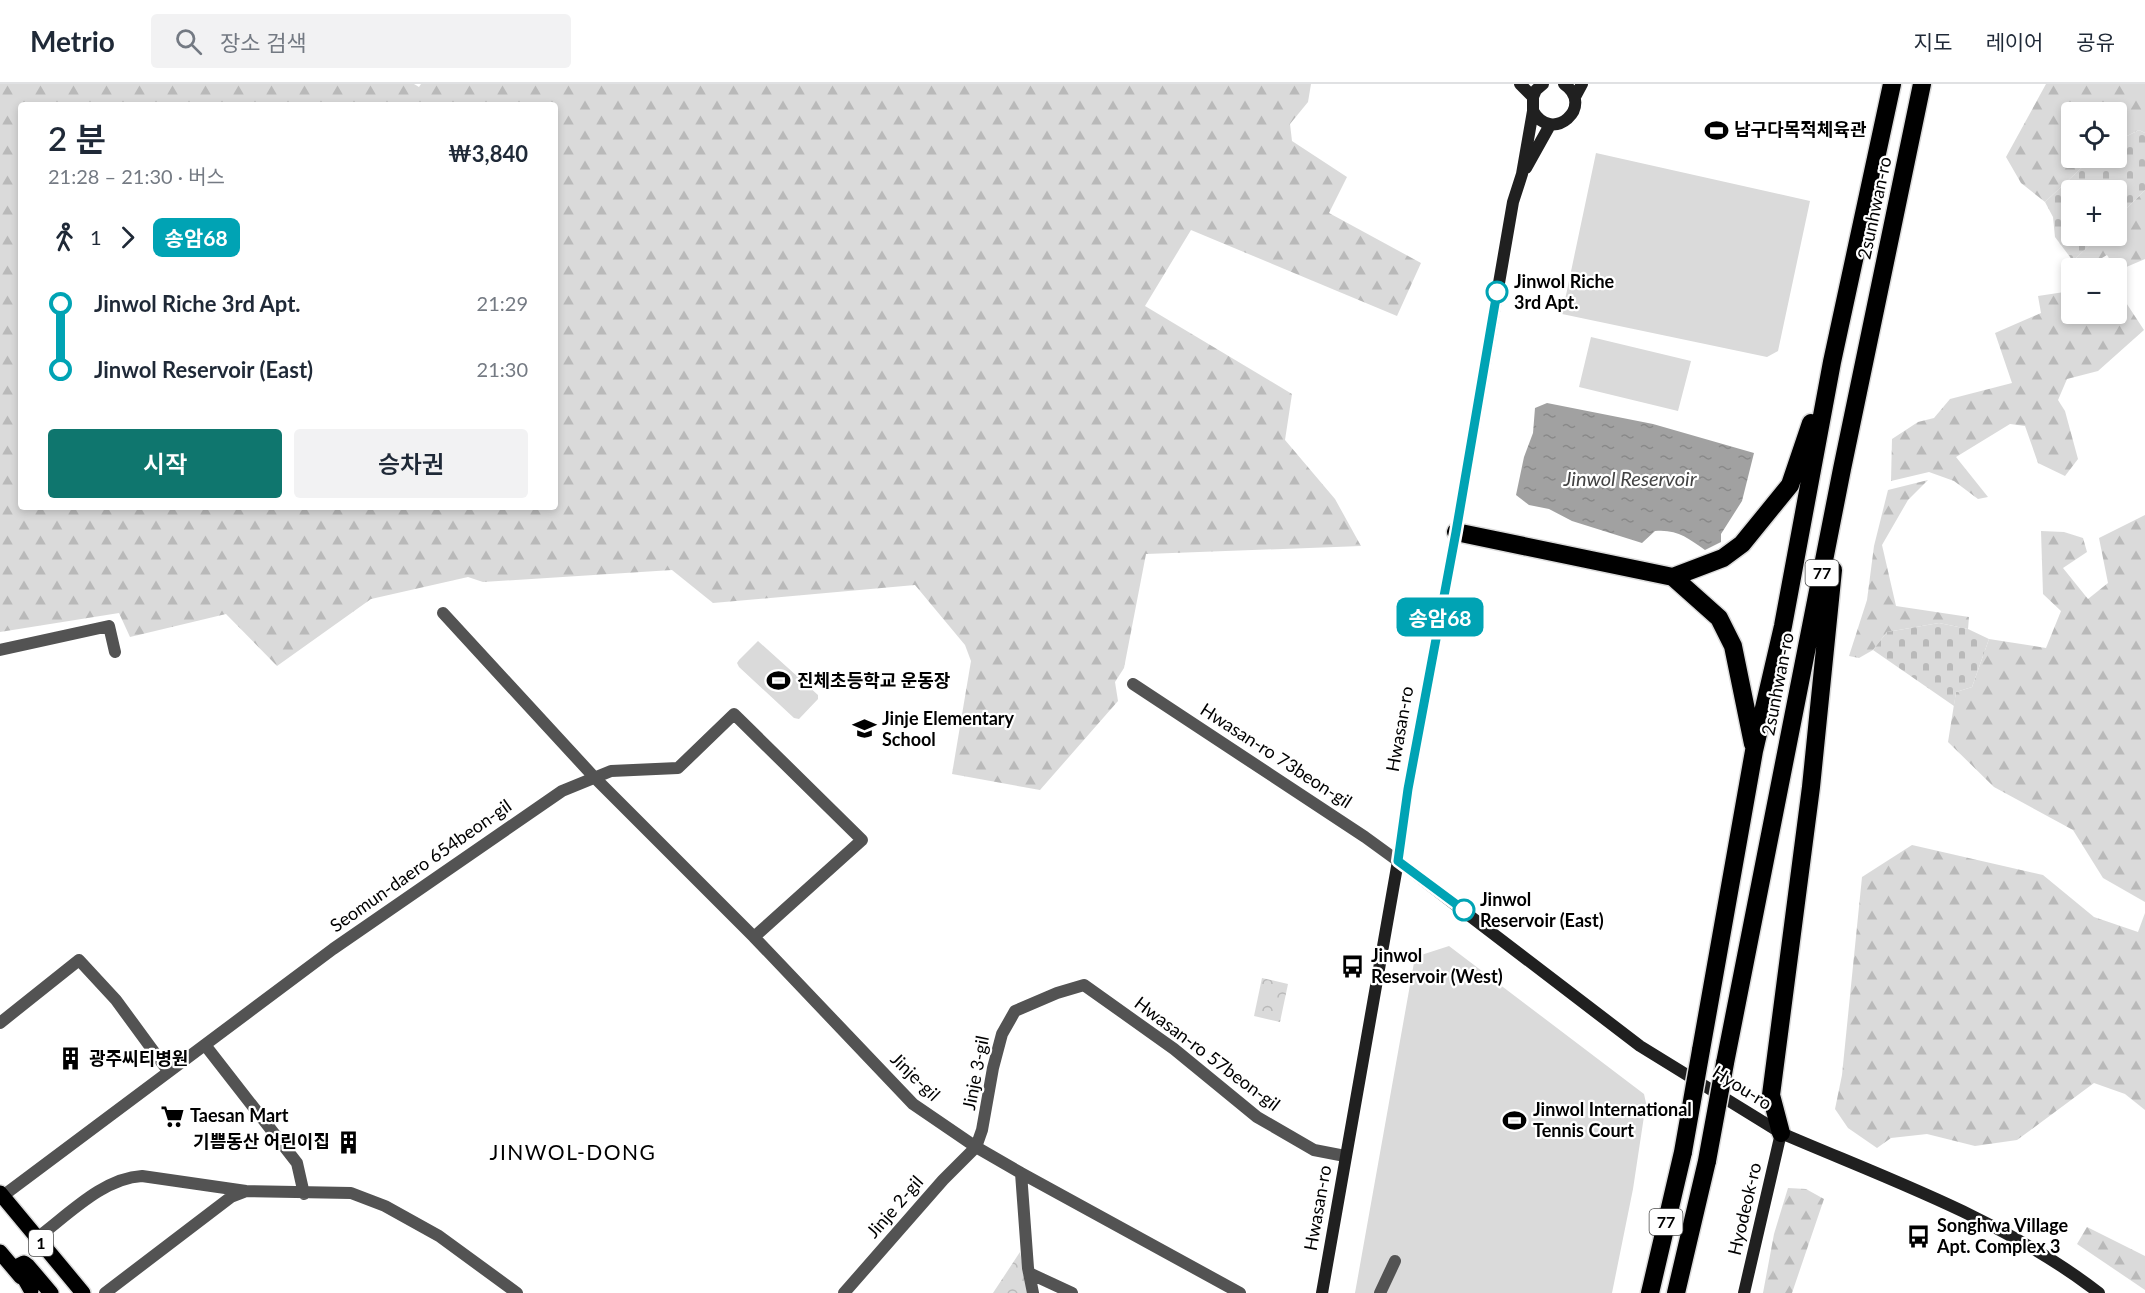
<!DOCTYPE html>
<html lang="ko">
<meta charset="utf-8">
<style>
body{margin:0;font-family:Lato,"Noto Sans KR",sans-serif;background:#f2f2f3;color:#1f2937;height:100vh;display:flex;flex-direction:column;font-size:22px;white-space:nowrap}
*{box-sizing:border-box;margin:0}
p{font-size:20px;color:#747a83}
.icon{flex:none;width:33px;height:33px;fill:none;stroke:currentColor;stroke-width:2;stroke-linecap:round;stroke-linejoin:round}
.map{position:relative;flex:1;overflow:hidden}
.details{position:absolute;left:18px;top:18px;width:540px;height:408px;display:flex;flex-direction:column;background:#fff;border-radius:6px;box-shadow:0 3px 9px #0003}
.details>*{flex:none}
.badge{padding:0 12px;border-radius:9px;font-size:21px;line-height:39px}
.buttons{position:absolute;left:2061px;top:18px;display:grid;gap:12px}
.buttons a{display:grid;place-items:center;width:66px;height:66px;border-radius:6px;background:#fff;box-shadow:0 3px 9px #0003;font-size:30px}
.map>.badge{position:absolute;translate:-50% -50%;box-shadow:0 0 0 3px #fff}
.legs{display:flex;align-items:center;gap:9px;height:66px;padding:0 30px;font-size:20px}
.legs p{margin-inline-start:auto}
.summary{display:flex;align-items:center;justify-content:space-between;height:102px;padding:0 30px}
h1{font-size:33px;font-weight:600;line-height:45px}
.primary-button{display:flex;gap:12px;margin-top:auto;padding:12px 30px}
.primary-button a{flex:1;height:69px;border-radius:6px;background:#0f766e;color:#fff;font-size:24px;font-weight:600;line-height:69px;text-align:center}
.primary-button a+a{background:#f2f2f3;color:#1f2937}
ul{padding:0 30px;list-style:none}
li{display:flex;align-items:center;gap:21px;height:66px;font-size:22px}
li i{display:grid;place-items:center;width:9px;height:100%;margin:0 8px;background:currentColor}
li i::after{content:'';width:15px;height:15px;margin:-8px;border:4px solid;border-radius:50%;background:#fff}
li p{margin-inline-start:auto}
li:first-child i{background:linear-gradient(#0000 50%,currentColor 0)}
li:last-child i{background:linear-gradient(currentColor 50%,#0000 0)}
header{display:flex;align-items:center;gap:36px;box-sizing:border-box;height:84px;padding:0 30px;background:#fff;border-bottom:2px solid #e0e1e3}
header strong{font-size:28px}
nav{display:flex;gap:33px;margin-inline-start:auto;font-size:21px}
.search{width:420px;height:54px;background:#f2f2f3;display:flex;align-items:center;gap:15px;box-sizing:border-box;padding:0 21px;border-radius:6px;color:#747a83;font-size:22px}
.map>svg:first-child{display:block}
.green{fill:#dadada}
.forest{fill:url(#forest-firs);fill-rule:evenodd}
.cemetery{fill:url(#cemetery-stones)}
.park{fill:url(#park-crowns)}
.water{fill:url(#water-ripples)}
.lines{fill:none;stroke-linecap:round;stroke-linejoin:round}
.primary-casing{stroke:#dbdbdb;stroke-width:18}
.highway-casing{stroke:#dbdbdb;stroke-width:21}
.street{stroke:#535353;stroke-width:12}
.secondary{stroke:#202020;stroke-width:12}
.primary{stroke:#000;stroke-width:15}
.highway{stroke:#000;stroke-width:18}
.highway-bridge-casing{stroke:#dbdbdb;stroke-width:21;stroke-linecap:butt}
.highway-bridge{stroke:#000;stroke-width:18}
.line-1-casing{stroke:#fff;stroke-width:14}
.line-1{stroke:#00a3b4;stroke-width:9}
.stop-1-dot{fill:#fff;stroke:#00a3b4;stroke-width:3}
.labels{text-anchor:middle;stroke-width:4.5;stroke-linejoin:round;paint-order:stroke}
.shield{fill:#fff;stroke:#4c4c4c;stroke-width:1.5}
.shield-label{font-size:16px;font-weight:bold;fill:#000}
.poi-label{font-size:18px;font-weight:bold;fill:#000;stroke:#fff;text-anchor:start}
.street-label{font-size:18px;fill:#000;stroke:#fff}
.stop-label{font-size:18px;font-weight:bold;fill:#000;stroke:#fff;text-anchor:start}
.water-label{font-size:20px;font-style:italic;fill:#424242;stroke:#fff}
.quarter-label{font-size:21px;letter-spacing:1.5px;fill:#000;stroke:#fff}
</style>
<header>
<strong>Metrio</strong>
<div class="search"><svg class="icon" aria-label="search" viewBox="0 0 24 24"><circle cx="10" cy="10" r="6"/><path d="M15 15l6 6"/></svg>장소 검색</div>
<nav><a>지도</a><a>레이어</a><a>공유</a></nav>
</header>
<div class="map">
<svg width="2145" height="1209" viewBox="0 0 2145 1209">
<defs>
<pattern id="forest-firs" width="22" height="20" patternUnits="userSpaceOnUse" patternTransform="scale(1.5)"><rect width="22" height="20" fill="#dadada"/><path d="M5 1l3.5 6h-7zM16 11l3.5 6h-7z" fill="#b9b9b9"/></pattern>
<pattern id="cemetery-stones" width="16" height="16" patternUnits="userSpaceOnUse" patternTransform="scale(1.5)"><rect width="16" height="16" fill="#dadada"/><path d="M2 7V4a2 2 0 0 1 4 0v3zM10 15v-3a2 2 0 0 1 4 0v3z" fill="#b9b9b9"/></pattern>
<pattern id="park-crowns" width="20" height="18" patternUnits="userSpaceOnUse" patternTransform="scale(1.5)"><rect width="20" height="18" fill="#dadada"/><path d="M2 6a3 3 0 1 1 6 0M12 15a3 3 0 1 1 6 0" fill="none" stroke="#b9b9b9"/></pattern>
<pattern id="water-ripples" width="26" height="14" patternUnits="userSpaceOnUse" patternTransform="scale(1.5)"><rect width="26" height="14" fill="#a1a1a1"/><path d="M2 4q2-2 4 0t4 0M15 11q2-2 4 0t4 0" fill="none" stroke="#898989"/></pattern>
</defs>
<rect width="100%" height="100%" fill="#fff"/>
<!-- green -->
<path class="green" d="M1596,69L1810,117L1778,267L1767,273L1562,230Z
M1591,253L1691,277L1678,327L1579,303Z
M758,557L818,611V615L799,635L794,634L739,583L737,579L739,576Z
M1449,862L1644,1010L1646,1019L1633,1105L1612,1209H1355L1415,873Z"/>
<!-- forest -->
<path class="forest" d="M0,0H414L419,3L421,0H1311L1308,18L1290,40L1292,57L1347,93L1329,129L1421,179L1397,232L1191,146L1145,222L1292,310L1285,356L1335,415L1361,462L1146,470L1124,584L1115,598L1118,617L1040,706L952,690L971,577L965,561L915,501L713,519L672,486L483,498L468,493L371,515L277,582L226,530L130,553L119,529L0,548ZM21,21H555V423H21Z
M2046,0H2145V49L2139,46L2117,57L2116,28H2072V74H2092L2045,118L2021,99L2006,73Z
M2145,106V175L2117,187L2107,171L2085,184H2080L2073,177L2099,152H2116L2117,134Z
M2117,205L2144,246L2098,287L2067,295L2058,316L2065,327L2078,375L2065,392L2038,379L2025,342L2010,340L1956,373L1988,413L1978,415L1954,397L1929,388L1891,397L1892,355L1918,338L1934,334L1950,315L2012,299L1995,249L2041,229L2038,212L2071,207L2072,230H2116Z
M1928,396L1908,416L1882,461L1896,522L1969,533L1968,545L1939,539L1887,548L1873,566L1859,574L1849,572L1867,516L1874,462L1888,406Z
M2145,431V818L2103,794L2073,746L1994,703L1948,658L1956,608L1972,603L1989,555L2046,564L2061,527L2043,510L2041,447L2064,448L2083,454L2087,468L2063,484L2088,515L2108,499L2099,454Z
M1912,761L2043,791L2094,833L2138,848L2145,829V1026L2125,1010L2094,999L2017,1056L1975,1062L1927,1050L1891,1054L1877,1064L1848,1044L1835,1025L1842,991L1862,793Z
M1788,1104L1806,1105L1824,1115L1792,1209H1763L1774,1150Z
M2087,1143L2145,1172V1206L2077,1160Z"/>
<!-- cemetery -->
<path class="cemetery" d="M2139,46L2145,49V106L2117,134L2116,106H2072V152H2099L2073,177L2055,153L2053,133L2045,118L2092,74H2116L2117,57Z
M1939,539L1968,545L1989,555L1972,603L1956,608L1954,622L1873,566L1887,548Z"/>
<!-- park -->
<path class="park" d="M1262,894L1288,900L1280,938L1254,932Z
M1020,1168L1028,1209H993Z"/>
<!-- water -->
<path class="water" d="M1547,319L1653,340L1754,369L1742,417L1721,450V458L1705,466C1688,454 1677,445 1655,447L1642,459L1572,437L1549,425L1529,421L1516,411L1524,373L1533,349L1535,324Z"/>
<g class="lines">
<defs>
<path id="primary" d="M0,1109L83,1209
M0,1168L21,1193
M31,1206L19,1185L18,1182L24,1179L28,1182L51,1209"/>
<path id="highway" d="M1456,448L1673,493L1723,474L1742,460L1790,401L1811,339
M1673,493L1719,534L1733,562L1753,660
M1701,966L1754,667L1783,542L1832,278L1892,0
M1725,979L1842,385L1922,0
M1781,1049L1771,1011L1811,703L1833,486
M1650,1209L1683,1068
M1676,1209L1707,1077"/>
</defs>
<!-- primary casing -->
<use href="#primary" class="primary-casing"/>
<!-- highway casing -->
<use href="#highway" class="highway-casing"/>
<!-- street -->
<path class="street" d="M443,529L594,693L754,853L913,1020L976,1063L1021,1089L1240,1209
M0,566L109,542L115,568
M1133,600L1365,753L1398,777
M0,939L79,876L116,916L168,987
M205,961L297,1079L304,1110
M1021,1089L1028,1184L1033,1209
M0,1114L333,865L562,707L611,687L678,684L734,630L862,756L754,853
M37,1154C68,1131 103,1094 142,1092L246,1107L351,1109L385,1122L439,1152L517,1209
M1029,1189L1072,1209
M105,1209L231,1113L244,1108
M844,1209L943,1096L976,1063L982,1046L993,984L1002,950L1015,927L1057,909L1084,901L1174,965L1257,1033L1314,1066L1345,1072
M1380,1209L1395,1177"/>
<!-- secondary -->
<path class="secondary" d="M1520,0L1533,13
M1575,13L1582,0
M1533,27C1552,61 1596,22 1564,0
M1526,84L1550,41
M1398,777L1640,962L1781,1049C1890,1096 2005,1136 2099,1209
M1322,1209L1398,777L1408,705L1456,448L1513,118L1522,90L1533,27V13L1536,6L1543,0
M1744,1209L1781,1049"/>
<!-- primary -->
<use href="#primary" class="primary"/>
<!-- highway -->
<use href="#highway" class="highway"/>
<defs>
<path id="highway-bridge" d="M1683,1068L1701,966
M1707,1077L1725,979"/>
</defs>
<!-- highway-bridge casing -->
<use href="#highway-bridge" class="highway-bridge-casing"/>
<!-- highway-bridge -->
<use href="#highway-bridge" class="highway-bridge"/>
</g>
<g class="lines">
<defs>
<path id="line-1" d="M1464,826L1398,777L1408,705L1456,448L1497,208"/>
</defs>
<!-- line-1 casing -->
<use href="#line-1" class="line-1-casing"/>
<!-- line-1 -->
<use href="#line-1" class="line-1"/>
</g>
<!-- icons -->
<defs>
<symbol id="stadium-bare" viewBox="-9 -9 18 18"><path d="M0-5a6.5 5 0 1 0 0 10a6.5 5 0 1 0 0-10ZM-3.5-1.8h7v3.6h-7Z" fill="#000" stroke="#fff" stroke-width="2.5" paint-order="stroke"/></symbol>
<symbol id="school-bare" viewBox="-9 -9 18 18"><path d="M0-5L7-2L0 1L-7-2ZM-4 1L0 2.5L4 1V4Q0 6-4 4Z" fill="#000" stroke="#fff" stroke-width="2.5" paint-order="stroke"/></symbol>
<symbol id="bus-bare" viewBox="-9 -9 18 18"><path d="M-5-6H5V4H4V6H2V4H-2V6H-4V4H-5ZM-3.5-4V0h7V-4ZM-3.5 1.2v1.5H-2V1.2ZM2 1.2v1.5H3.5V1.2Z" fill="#000" stroke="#fff" stroke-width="2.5" paint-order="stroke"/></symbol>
<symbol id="building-bare" viewBox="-9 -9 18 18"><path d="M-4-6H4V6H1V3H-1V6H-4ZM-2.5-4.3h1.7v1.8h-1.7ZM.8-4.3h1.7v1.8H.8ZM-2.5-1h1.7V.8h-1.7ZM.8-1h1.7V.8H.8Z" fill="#000" stroke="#fff" stroke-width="2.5" paint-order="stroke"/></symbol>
<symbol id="supermarket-bare" viewBox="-9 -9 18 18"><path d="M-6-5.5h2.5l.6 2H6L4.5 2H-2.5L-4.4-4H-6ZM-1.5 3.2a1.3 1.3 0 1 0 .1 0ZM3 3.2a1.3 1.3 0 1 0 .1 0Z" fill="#000" stroke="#fff" stroke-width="2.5" paint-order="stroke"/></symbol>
</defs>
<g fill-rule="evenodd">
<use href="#stadium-bare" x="1700" y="30" width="33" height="33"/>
<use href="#stadium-bare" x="762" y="580" width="33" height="33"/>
<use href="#school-bare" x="848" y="628" width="33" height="33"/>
<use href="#bus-bare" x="1336" y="866" width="33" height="33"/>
<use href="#building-bare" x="54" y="958" width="33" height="33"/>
<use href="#supermarket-bare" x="156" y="1016" width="33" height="33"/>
<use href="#stadium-bare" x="1498" y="1020" width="33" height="33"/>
<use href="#building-bare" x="332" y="1042" width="33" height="33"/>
<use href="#bus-bare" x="1902" y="1136" width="33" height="33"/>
</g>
<!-- markers -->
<g class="stop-1-dot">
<circle cx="1497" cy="208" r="10"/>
<circle cx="1464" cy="826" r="10"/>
</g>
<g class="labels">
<!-- shield labels -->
<g class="shield">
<rect x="1805.5" y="476" width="33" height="26" rx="4.5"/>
<rect x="1649.5" y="1125" width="33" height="26" rx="4.5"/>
<rect x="29" y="1146" width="24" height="26" rx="4.5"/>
</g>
<g class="shield-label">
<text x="1822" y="495">77</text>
<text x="1666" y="1144">77</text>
<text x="41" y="1165">1</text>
</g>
<!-- poi labels -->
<g class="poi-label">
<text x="1734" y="52">남구다목적체육관</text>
<text x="797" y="603">진체초등학교 운동장</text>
<text x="882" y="641">Jinje Elementary<tspan x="882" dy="21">School</tspan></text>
<text x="1371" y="878">Jinwol<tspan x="1371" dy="21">Reservoir (West)</tspan></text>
<text x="89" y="981">광주씨티병원</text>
<text x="1533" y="1032">Jinwol International<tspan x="1533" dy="21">Tennis Court</tspan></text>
<text x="190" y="1038">Taesan Mart</text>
<text x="330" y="1064" text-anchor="end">기쁨동산 어린이집</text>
<text x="1937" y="1148">Songhwa Village<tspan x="1937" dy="21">Apt. Complex 3</tspan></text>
</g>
<!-- street labels -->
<g class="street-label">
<text transform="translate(1875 124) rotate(-78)" y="6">2sunhwan-ro</text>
<text transform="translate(1778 600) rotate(-79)" y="6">2sunhwan-ro</text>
<text transform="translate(1400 645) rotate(-80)" y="6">Hwasan-ro</text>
<text transform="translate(1276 672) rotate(33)" y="6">Hwasan-ro 73beon-gil</text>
<text transform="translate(421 782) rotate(-35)" y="6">Seomun-daero 654beon-gil</text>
<text transform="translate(1207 970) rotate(37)" y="6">Hwasan-ro 57beon-gil</text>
<text transform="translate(976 989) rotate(-79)" y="6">Jinje 3-gil</text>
<text transform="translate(915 993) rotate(44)" y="6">Jinje-gil</text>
<text transform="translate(1742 1004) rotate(32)" y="6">Hyou-ro</text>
<text transform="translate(895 1123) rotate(-49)" y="6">Jinje 2-gil</text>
<text transform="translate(1318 1124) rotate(-80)" y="6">Hwasan-ro</text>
<text transform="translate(1745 1125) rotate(-77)" y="6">Hyodeok-ro</text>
</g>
<!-- stop labels -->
<g class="stop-label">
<text x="1514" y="204">Jinwol Riche<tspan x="1514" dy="21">3rd Apt.</tspan></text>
<text x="1480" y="822">Jinwol<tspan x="1480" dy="21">Reservoir (East)</tspan></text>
</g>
<!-- water labels -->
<g class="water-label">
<text x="1630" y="402">Jinwol Reservoir</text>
</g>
<!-- quarter labels -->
<g class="quarter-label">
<text x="573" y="1076">JINWOL-DONG</text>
</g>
</g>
</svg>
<div class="buttons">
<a><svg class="icon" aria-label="locate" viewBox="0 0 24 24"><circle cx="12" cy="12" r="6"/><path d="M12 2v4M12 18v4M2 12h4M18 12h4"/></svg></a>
<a>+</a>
<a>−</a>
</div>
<b class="badge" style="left:1440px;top:533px;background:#00a3b4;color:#fff">송암68</b>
<section class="details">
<div class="summary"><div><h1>2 분</h1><p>21:28 – 21:30 · 버스</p></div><b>₩3,840</b></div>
<div class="legs"><svg class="icon" aria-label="walk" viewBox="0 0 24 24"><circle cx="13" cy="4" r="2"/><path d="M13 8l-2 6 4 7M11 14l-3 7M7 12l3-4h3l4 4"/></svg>1<svg class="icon" aria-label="forward" viewBox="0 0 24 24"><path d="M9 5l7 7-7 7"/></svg><b class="badge" style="background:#00a3b4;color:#fff">송암68</b></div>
<ul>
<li><i style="color:#00a3b4"></i><b>Jinwol Riche 3rd Apt.</b><p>21:29</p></li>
<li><i style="color:#00a3b4"></i><b>Jinwol Reservoir (East)</b><p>21:30</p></li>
</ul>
<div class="primary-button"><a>시작</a><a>승차권</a></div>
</section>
</div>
